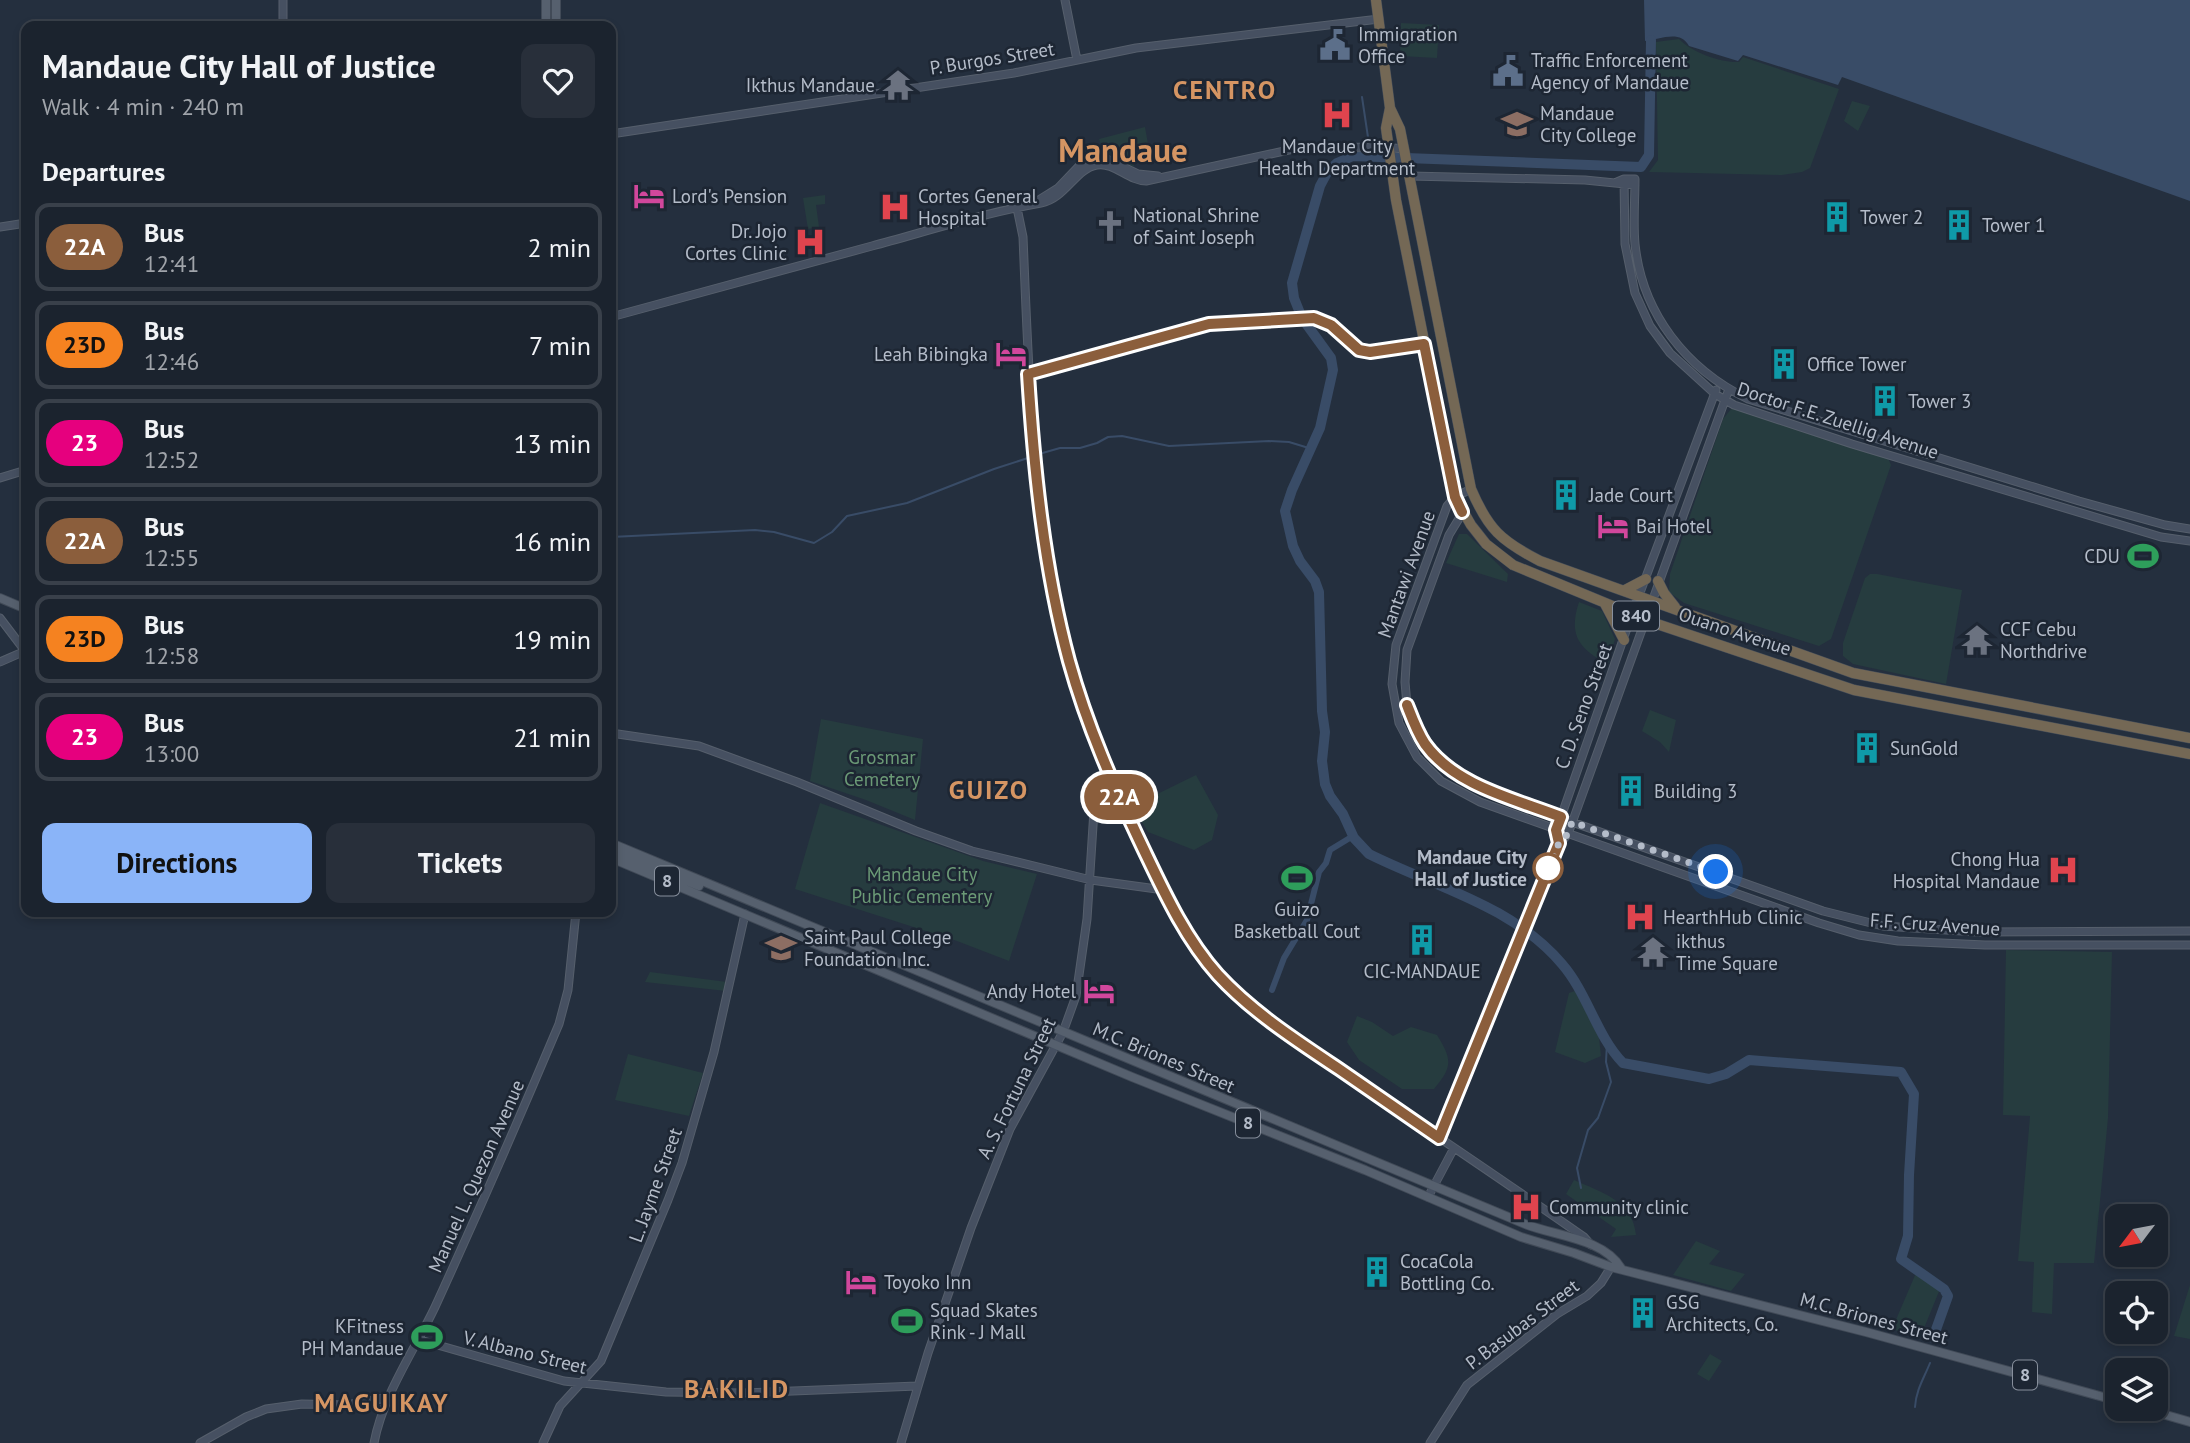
<!DOCTYPE html>
<meta charset="utf-8">
<style>
body{margin:0;font-family:"PT Sans",sans-serif;background:#282f3a;color:#f1f3f6;height:100vh;display:flex;flex-direction:column;font-size:26px;white-space:nowrap}
*{box-sizing:border-box;margin:0}
p{font-size:23px;color:#a0a4aa}
.icon{flex:none;width:38px;height:38px;fill:none;stroke:currentColor;stroke-width:2;stroke-linecap:round;stroke-linejoin:round}
.map{position:relative;flex:1;overflow:hidden}
.panel{position:absolute;left:21px;top:21px;width:595px;height:896px;display:flex;flex-direction:column;background:#1b232e;border-radius:14px;box-shadow:0 4px 10px #0003,0 0 0 2px #39404a}
.panel>*{flex:none}
.badge{padding:0 14px;border-radius:23px;font-size:24px;line-height:46px}
.needle{width:46px;rotate:238deg}
.fabs{position:absolute;left:2105px;top:1204px;display:grid;gap:14px}
.fabs a{display:grid;place-items:center;width:63px;height:63px;border-radius:14px;background:#1b232e;box-shadow:0 4px 10px #0003,0 0 0 2px #39404a;font-size:35px}
.you{position:absolute;width:35px;height:35px;margin:-18px;border:5px solid #fff;border-radius:50%;background:#1a73e8;box-shadow:0 0 0 10px #1a73e833}
.map>.badge{position:absolute;translate:-50% -50%;box-shadow:0 0 0 4px #fff}
h2{padding:0 21px;font-size:26px;line-height:63px}
.round{display:grid;place-items:center;flex:none;width:74px;height:74px;border-radius:14px;background:#282f3a}
.headline{display:flex;align-items:center;justify-content:space-between;height:119px;padding:0 21px}
h1{font-size:33px;font-weight:700;line-height:52px}
.action{display:flex;gap:14px;margin-top:auto;padding:14px 21px}
.action a{flex:1;height:80px;border-radius:14px;background:#8ab4f8;color:#111;font-size:28px;font-weight:700;line-height:80px;text-align:center}
.action a+a{background:#282f3a;color:#f1f3f6}
ul{padding:0;list-style:none}
li{display:flex;align-items:center;gap:21px;height:88px;margin:0 14px 10px;padding:0 7px;border:4px solid #39404a;border-radius:14px}
li div{flex:1}
li b{display:block;font-size:26px}
li em{font-style:normal}
li .badge{min-width:77px;font-weight:700;text-align:center}
.map>svg:first-child{display:block}
.green{fill:#263c3f}
.water{fill:#394c67}
.lines{fill:none;stroke-linecap:round;stroke-linejoin:round}
.stream{stroke:#394c67;stroke-width:2}
.canal{stroke:#394c67;stroke-width:6}
.river{stroke:#394c67;stroke-width:10}
.secondary-casing{stroke:#565f6c;stroke-width:9}
.primary-casing{stroke:#414a57;stroke-width:10}
.highway-casing{stroke:#434c59;stroke-width:11}
.secondary{stroke:#465061;stroke-width:7}
.primary{stroke:#56606e;stroke-width:8}
.highway{stroke:#746855;stroke-width:10}
.line-casing{stroke:#fff;stroke-width:16}
.line{stroke:#8b5e3c;stroke-width:10}
.walk{stroke:#b4bcc9;stroke-width:7;stroke-dasharray:0 12.6}
.stop-dot{fill:#fff;stroke:#8b5e3c;stroke-width:3.5}
.labels{text-anchor:middle;stroke-width:5;stroke-linejoin:round;paint-order:stroke}
.shield{fill:#1d2633;stroke:#878f9c;stroke-width:2}
.shield-label{font-size:18px;font-weight:bold;fill:#b4bcc9}
.poi-label{font-size:19px;fill:#b4bcc9;stroke:#1d2633;text-anchor:start}
.street-label{font-size:19px;fill:#b4bcc9;stroke:#1d2633}
.park-label{font-size:19px;fill:#6b9a76;stroke:#1d2633}
.stop-label{font-size:19px;font-weight:bold;fill:#b4bcc9;stroke:#1d2633;text-anchor:end}
.district-label{font-size:26px;font-weight:bold;letter-spacing:2px;fill:#d59563;stroke:#1d2633}
.town-label{font-size:33px;font-weight:bold;fill:#d59563;stroke:#1d2633}
</style>
<div class="map">
<svg width="2190" height="1443" viewBox="0 0 2190 1443">
<rect width="100%" height="100%" fill="#242f3e"/>
<!-- green -->
<path class="green" d="M1401,23L1439,25L1437,58L1400,56Z
M1679,39C1691,52 1721,63 1739,62L1743,57L1839,89L1810,168L1802,172L1782,175L1649,172L1658,160L1656,42Z
M1852,101L1870,106L1858,131L1844,121Z
M1145,127L1148,144L1137,147L1133,153L1134,167C1119,157 1104,157 1099,139Z
M825,195V204L816,205L819,227L808,229L803,198Z
M1732,408L1888,458L1891,465L1831,639L1819,646L1684,603L1669,592L1670,574L1723,419Z
M1459,534H1467L1508,574L1507,582L1446,563Z
M1870,574H1877L1962,590L1946,684L1853,664L1843,656V643L1865,578Z
M1579,602L1602,611L1615,639L1608,664C1579,649 1568,635 1579,602Z
M1650,710L1676,720L1669,752L1660,742L1642,731Z
M821,719L923,739L915,820L866,800L810,781Z
M1196,775L1218,815L1212,840L1194,850L1148,832L1139,817L1145,800Z
M820,803L983,861L1037,874L1009,961L957,941L795,889Z
M2006,950L2112,952L2108,1118L2094,1263H2054L2052,1314L2032,1312L2034,1262L2018,1261L2030,1116L2003,1115Z
M650,972L727,982L726,991L645,982Z
M1575,991L1599,1037L1601,1056L1585,1063L1555,1052L1569,993Z
M1357,1016L1372,1022L1393,1036L1411,1027L1437,1035C1452,1059 1453,1067 1434,1089H1402L1359,1060L1347,1042Z
M628,1054L703,1073L689,1116L615,1100Z
M1574,1180C1601,1192 1633,1201 1636,1235L1611,1237L1616,1229L1566,1194Z
M1696,1241L1720,1251L1709,1264L1745,1274L1731,1291L1673,1275Z
M1916,1273L1940,1289L1920,1338L1892,1329Z
M2190,1285V1339L2174,1336Z
M1710,1354L1722,1361L1709,1381L1697,1374Z"/>
<!-- water -->
<path class="water" d="M1644,0H2190V201L1842,77L1838,85L1743,55L1738,61L1689,46C1680,29 1659,40 1645,41Z"/>
<g class="lines">
<!-- stream -->
<path class="stream" d="M1362,97L1369,144
M1369,150V157
M1039,454L1060,448H1080L1097,443L1108,437L1122,436L1169,446L1269,441L1289,442L1312,449
M611,537L755,530L774,532L814,543L832,532L847,516L907,503L994,469L1034,456
M1581,1188L1577,1168L1588,1130L1598,1118L1611,1082L1606,1062L1607,1043
M1915,1407C1916,1390 1924,1378 1930,1363"/>
<!-- canal -->
<path class="canal" d="M1272,990L1284,958L1307,920L1319,872L1326,863L1330,850L1353,836"/>
<!-- river -->
<path class="river" d="M1651,40L1649,155L1641,167L1353,156L1337,163L1328,171L1320,186L1292,283L1294,298L1302,318L1331,358L1333,370L1320,428L1292,490L1285,511L1293,546L1300,561L1315,581L1319,592L1322,711L1325,732L1322,761L1325,784L1330,796L1343,814L1354,838L1369,854C1435,887 1512,905 1562,964C1588,994 1596,1035 1623,1063L1709,1079L1726,1074L1749,1060L1901,1072L1914,1094L1909,1175L1908,1236L1901,1259L1944,1289L1948,1296L1933,1338"/>
<defs>
<path id="secondary" d="M1065,0L1077,60
M283,26V0
M611,134L1014,73L1136,48L1379,19
M1410,176L1585,180L1635,185
M1624,179L1625,244L1635,293L1650,326L1670,353L1715,394L1734,405L1852,444L2161,537L2190,541
M1617,182L1624,179H1635C1635,200 1633,222 1635,244C1642,313 1686,369 1748,399L2079,501L2165,525L2190,529
M1034,203L1058,188L1079,166L1094,157L1105,158L1138,174L1158,176
M1017,208L1023,237C1029,379 1032,522 1069,659C1085,721 1111,780 1138,837C1161,885 1183,935 1219,975C1258,1019 1312,1051 1360,1084C1435,1135 1510,1185 1584,1237L1591,1245
M0,227L26,223
M611,317C698,293 785,269 872,246C928,231 984,213 1041,203C1065,199 1076,168 1097,165C1114,162 1129,181 1146,181L1298,148L1383,147L1404,149
M0,478L26,470
M1471,489L1455,497L1447,506L1396,645L1392,684L1399,723L1417,757L1441,781L1480,802L1819,923L1859,935L1898,941L1985,945H2190
M1463,512L1449,535L1407,650L1405,682L1407,705L1425,744L1451,770L1468,781L1572,822L1823,911L1883,926L1978,932L2190,931
M0,618L25,651L0,662
M611,733L699,746L797,782L916,831L972,851L1091,880L1164,890
M1558,843L1556,830L1561,817L1632,614L1716,390
M1439,1138L1556,848L1568,834L1729,389
M1428,1197L1454,1148
M420,1340L564,1381L666,1392L743,1393L917,1386
M200,1443L246,1417L266,1409L302,1404L347,1405L389,1397
M374,1443C383,1395 414,1351 435,1307C478,1213 519,1119 559,1024L568,990L576,912
M543,1443L560,1406L601,1361L668,1200L682,1163L714,1052L745,914
M901,1443L928,1353L971,1228L1010,1129L1063,1032L1076,996L1087,919L1094,810L1097,799L1113,784
M1430,1443L1467,1385L1557,1314L1587,1296L1601,1283L1611,1267"/>
<path id="primary" d="M546,26V0
M556,26V0
M0,598L26,609
M611,843L1525,1224C1555,1236 1603,1238 1621,1268
M611,851L699,886
M611,858L1132,1077L1365,1170L1521,1237L1574,1253L1611,1267L1866,1332L2118,1401
M2145,1409L2190,1422"/>
<path id="highway" d="M1376,0L1390,108L1400,129L1471,489C1488,529 1501,541 1540,561L1853,673L2190,738
M1390,108L1386,128L1396,200L1455,497L1471,525L1486,544L1513,565L1654,623L1854,690L2190,754
M1658,581L1664,593L1675,607
M1625,590L1646,579
M1605,604L1624,640"/>
</defs>
<!-- secondary casing -->
<use href="#secondary" class="secondary-casing"/>
<!-- primary casing -->
<use href="#primary" class="primary-casing"/>
<!-- highway casing -->
<use href="#highway" class="highway-casing"/>
<!-- secondary -->
<use href="#secondary" class="secondary"/>
<!-- primary -->
<use href="#primary" class="primary"/>
<!-- highway -->
<use href="#highway" class="highway"/>
</g>
<g class="lines">
<defs>
<path id="line" d="M1407,705C1412,718 1417,732 1425,744C1455,786 1515,799 1561,817L1556,830L1559,843L1439,1138C1406,1115 1372,1092 1339,1069C1297,1041 1252,1012 1218,975C1185,938 1164,892 1143,848C1114,787 1087,726 1069,661C1044,568 1034,470 1028,374L1209,324L1314,318L1331,325L1359,350L1370,352L1424,344L1455,497L1462,512"/>
</defs>
<!-- line casing -->
<use href="#line" class="line-casing"/>
<!-- line -->
<use href="#line" class="line"/>
<!-- walk -->
<path class="walk" d="M1548,868L1546,874L1559,843L1568,834L1572,822L1716,872"/>
</g>
<!-- icons -->
<defs>
<symbol id="civic-bare" viewBox="-9 -9 18 18"><path d="M-.6-6.5H3V-4.5H.6V-3L4-1V1h2V6H-6V1h2V-1L-.6-3ZM-1.2 2.5V6h2.4V2.5Z" fill="#5c6f8a" stroke="#1d2633" stroke-width="2.5" paint-order="stroke"/></symbol>
<symbol id="temple-bare" viewBox="-9 -9 18 18"><path d="M0-6L5-2H3V0L6.5 2.5H4V6H1.5V3h-3V6H-4V2.5H-6.5L-3 0V-2H-5Z" fill="#6b7280" stroke="#1d2633" stroke-width="2.5" paint-order="stroke"/></symbol>
<symbol id="hospital-bare" viewBox="-9 -9 18 18"><path d="M-5-5h3v3.5h4V-5h3V5h-3V1.5h-4V5h-3Z" fill="#e0444e" stroke="#1d2633" stroke-width="2.5" paint-order="stroke"/></symbol>
<symbol id="university-bare" viewBox="-9 -9 18 18"><path d="M0-5L7-2L0 1L-7-2ZM-4 1L0 2.5L4 1V4Q0 6-4 4Z" fill="#8d6e63" stroke="#1d2633" stroke-width="2.5" paint-order="stroke"/></symbol>
<symbol id="hotel-bare" viewBox="-9 -9 18 18"><path d="M-6-4.5h1.5V1H6V5H4.5V3h-9V5H-6ZM-4 0a1.8 1.8 0 1 1 3.6 0ZM.5 0V-2.5h3Q6-2.5 6 0Z" fill="#d1479c" stroke="#1d2633" stroke-width="2.5" paint-order="stroke"/></symbol>
<symbol id="building-bare" viewBox="-9 -9 18 18"><path d="M-4-6H4V6H1V3H-1V6H-4ZM-2.5-4.3h1.7v1.8h-1.7ZM.8-4.3h1.7v1.8H.8ZM-2.5-1h1.7V.8h-1.7ZM.8-1h1.7V.8H.8Z" fill="#0f9aa8" stroke="#1d2633" stroke-width="2.5" paint-order="stroke"/></symbol>
<symbol id="church-bare" viewBox="-9 -9 18 18"><path d="M-1.2-6h2.4v3.5h3.3v2.4h-3.3V6h-2.4V-.1h-3.3v-2.4h3.3Z" fill="#6b7280" stroke="#1d2633" stroke-width="2.5" paint-order="stroke"/></symbol>
<symbol id="stadium-bare" viewBox="-9 -9 18 18"><path d="M0-5a6.5 5 0 1 0 0 10a6.5 5 0 1 0 0-10ZM-3.5-1.8h7v3.6h-7Z" fill="#2e9e5b" stroke="#1d2633" stroke-width="2.5" paint-order="stroke"/></symbol>
</defs>
<g fill-rule="evenodd">
<use href="#civic-bare" x="1313" y="23" width="44" height="44"/>
<use href="#civic-bare" x="1486" y="49" width="44" height="44"/>
<use href="#temple-bare" x="876" y="63" width="44" height="44"/>
<use href="#hospital-bare" x="1315" y="93" width="44" height="44"/>
<use href="#university-bare" x="1495" y="102" width="44" height="44"/>
<use href="#hotel-bare" x="627" y="174" width="44" height="44"/>
<use href="#hospital-bare" x="873" y="185" width="44" height="44"/>
<use href="#building-bare" x="1815" y="195" width="44" height="44"/>
<use href="#building-bare" x="1937" y="203" width="44" height="44"/>
<use href="#church-bare" x="1088" y="204" width="44" height="44"/>
<use href="#hospital-bare" x="788" y="220" width="44" height="44"/>
<use href="#hotel-bare" x="989" y="332" width="44" height="44"/>
<use href="#building-bare" x="1762" y="342" width="44" height="44"/>
<use href="#building-bare" x="1863" y="379" width="44" height="44"/>
<use href="#building-bare" x="1544" y="473" width="44" height="44"/>
<use href="#hotel-bare" x="1591" y="504" width="44" height="44"/>
<use href="#stadium-bare" x="2121" y="534" width="44" height="44"/>
<use href="#temple-bare" x="1955" y="618" width="44" height="44"/>
<use href="#building-bare" x="1845" y="726" width="44" height="44"/>
<use href="#building-bare" x="1609" y="769" width="44" height="44"/>
<use href="#hospital-bare" x="2041" y="848" width="44" height="44"/>
<use href="#stadium-bare" x="1275" y="856" width="44" height="44"/>
<use href="#hospital-bare" x="1618" y="895" width="44" height="44"/>
<use href="#building-bare" x="1400" y="918" width="44" height="44"/>
<use href="#university-bare" x="759" y="926" width="44" height="44"/>
<use href="#temple-bare" x="1631" y="930" width="44" height="44"/>
<use href="#hotel-bare" x="1077" y="969" width="44" height="44"/>
<use href="#hospital-bare" x="1504" y="1185" width="44" height="44"/>
<use href="#building-bare" x="1355" y="1250" width="44" height="44"/>
<use href="#hotel-bare" x="839" y="1260" width="44" height="44"/>
<use href="#building-bare" x="1621" y="1291" width="44" height="44"/>
<use href="#stadium-bare" x="885" y="1299" width="44" height="44"/>
<use href="#stadium-bare" x="405" y="1315" width="44" height="44"/>
</g>
<!-- markers -->
<circle class="stop-dot" cx="1548" cy="868" r="14"/>
<g class="labels">
<!-- shield labels -->
<g class="shield">
<rect x="1613" y="601.5" width="46" height="29" rx="5"/>
<rect x="655" y="866.5" width="24" height="29" rx="5"/>
<rect x="1236" y="1108.5" width="24" height="29" rx="5"/>
<rect x="2013" y="1360.5" width="24" height="29" rx="5"/>
</g>
<g class="shield-label">
<text x="1636" y="622">840</text>
<text x="667" y="887">8</text>
<text x="1248" y="1129">8</text>
<text x="2025" y="1381">8</text>
</g>
<!-- poi labels -->
<g class="poi-label">
<text x="1358" y="41">Immigration<tspan x="1358" dy="22">Office</tspan></text>
<text x="1531" y="67">Traffic Enforcement<tspan x="1531" dy="22">Agency of Mandaue</tspan></text>
<text x="875" y="92" text-anchor="end">Ikthus Mandaue</text>
<text x="1540" y="120">Mandaue<tspan x="1540" dy="22">City College</tspan></text>
<text x="1337" y="153" text-anchor="middle">Mandaue City<tspan x="1337" dy="22">Health Department</tspan></text>
<text x="672" y="203">Lord's Pension</text>
<text x="918" y="203">Cortes General<tspan x="918" dy="22">Hospital</tspan></text>
<text x="1133" y="222">National Shrine<tspan x="1133" dy="22">of Saint Joseph</tspan></text>
<text x="1860" y="224">Tower 2</text>
<text x="1982" y="232">Tower 1</text>
<text x="787" y="238" text-anchor="end">Dr. Jojo<tspan x="787" dy="22">Cortes Clinic</tspan></text>
<text x="988" y="361" text-anchor="end">Leah Bibingka</text>
<text x="1807" y="371">Office Tower</text>
<text x="1908" y="408">Tower 3</text>
<text x="1589" y="502">Jade Court</text>
<text x="1636" y="533">Bai Hotel</text>
<text x="2120" y="563" text-anchor="end">CDU</text>
<text x="2000" y="636">CCF Cebu<tspan x="2000" dy="22">Northdrive</tspan></text>
<text x="1890" y="755">SunGold</text>
<text x="1654" y="798">Building 3</text>
<text x="2040" y="866" text-anchor="end">Chong Hua<tspan x="2040" dy="22">Hospital Mandaue</tspan></text>
<text x="1297" y="916" text-anchor="middle">Guizo<tspan x="1297" dy="22">Basketball Cout</tspan></text>
<text x="1663" y="924">HearthHub Clinic</text>
<text x="804" y="944">Saint Paul College<tspan x="804" dy="22">Foundation Inc.</tspan></text>
<text x="1676" y="948">ikthus<tspan x="1676" dy="22">Time Square</tspan></text>
<text x="1422" y="978" text-anchor="middle">CIC-MANDAUE</text>
<text x="1076" y="998" text-anchor="end">Andy Hotel</text>
<text x="1549" y="1214">Community clinic</text>
<text x="1400" y="1268">CocaCola<tspan x="1400" dy="22">Bottling Co.</tspan></text>
<text x="884" y="1289">Toyoko Inn</text>
<text x="1666" y="1309">GSG<tspan x="1666" dy="22">Architects, Co.</tspan></text>
<text x="930" y="1317">Squad Skates<tspan x="930" dy="22">Rink - J Mall</tspan></text>
<text x="404" y="1333" text-anchor="end">KFitness<tspan x="404" dy="22">PH Mandaue</tspan></text>
</g>
<!-- street labels -->
<g class="street-label">
<text transform="translate(992 58) rotate(-9)" y="7">P. Burgos Street</text>
<text transform="translate(1838 420) rotate(18)" y="7">Doctor F.E. Zuellig Avenue</text>
<text transform="translate(1406 574) rotate(-70)" y="7">Mantawi Avenue</text>
<text transform="translate(1735 631) rotate(18)" y="7">Ouano Avenue</text>
<text transform="translate(1583 706) rotate(-70)" y="7">C. D. Seno Street</text>
<text transform="translate(1935 924) rotate(4)" y="7">F.F. Cruz Avenue</text>
<text transform="translate(1164 1057) rotate(23)" y="7">M.C. Briones Street</text>
<text transform="translate(1016 1088) rotate(-64)" y="7">A. S. Fortuna Street</text>
<text transform="translate(476 1176) rotate(-66)" y="7">Manuel L. Quezon Avenue</text>
<text transform="translate(655 1185) rotate(-70)" y="7">L. Jayme Street</text>
<text transform="translate(1874 1318) rotate(15)" y="7">M.C. Briones Street</text>
<text transform="translate(1522 1324) rotate(-37)" y="7">P. Basubas Street</text>
<text transform="translate(525 1352) rotate(14)" y="7">V. Albano Street</text>
</g>
<!-- park labels -->
<g class="park-label">
<text x="882" y="764">Grosmar<tspan x="882" dy="22">Cemetery</tspan></text>
<text x="922" y="881">Mandaue City<tspan x="922" dy="22">Public Cementery</tspan></text>
</g>
<!-- stop labels -->
<g class="stop-label">
<text x="1527" y="864">Mandaue City<tspan x="1527" dy="22">Hall of Justice</tspan></text>
</g>
<!-- district labels -->
<g class="district-label">
<text x="1225" y="99">CENTRO</text>
<text x="989" y="799">GUIZO</text>
<text x="737" y="1398">BAKILID</text>
<text x="382" y="1412">MAGUIKAY</text>
</g>
<!-- town labels -->
<g class="town-label">
<text x="1123" y="162">Mandaue</text>
</g>
</g>
</svg>
<div class="fabs">
<a><svg class="needle" viewBox="-14 -14 28 28"><path d="M0-13l5 13h-10z" fill="#e53935"/><path d="M0 13l5-13h-10z" fill="#a0a4aa"/></svg></a>
<a><svg class="icon" aria-label="locate" viewBox="0 0 24 24"><circle cx="12" cy="12" r="6"/><path d="M12 2v4M12 18v4M2 12h4M18 12h4"/></svg></a>
<a><svg class="icon" aria-label="layers" viewBox="0 0 24 24"><path d="M12 4l9 5-9 5-9-5zM3 14l9 5 9-5"/></svg></a>
</div>
<div class="you" style="left:1716px;top:872px"></div>
<b class="badge" style="left:1119px;top:797px;background:#8b5e3c;color:#fff">22A</b>
<section class="panel">
<div class="headline"><div><h1>Mandaue City Hall of Justice</h1><p>Walk · 4 min · 240 m</p></div><a class="round"><svg class="icon" aria-label="heart" viewBox="0 0 24 24"><path d="M12 20l-8-8c-3-5 5-10 8-4 3-6 11-1 8 4z"/></svg></a></div>
<h2>Departures</h2>
<ul>
<li><span class="badge" style="background:#8b5e3c;color:#fff">22A</span><div><b>Bus</b><p>12:41</p></div><em>2 min</em></li>
<li><span class="badge" style="background:#f58220;color:#111">23D</span><div><b>Bus</b><p>12:46</p></div><em>7 min</em></li>
<li><span class="badge" style="background:#e6007e;color:#fff">23</span><div><b>Bus</b><p>12:52</p></div><em>13 min</em></li>
<li><span class="badge" style="background:#8b5e3c;color:#fff">22A</span><div><b>Bus</b><p>12:55</p></div><em>16 min</em></li>
<li><span class="badge" style="background:#f58220;color:#111">23D</span><div><b>Bus</b><p>12:58</p></div><em>19 min</em></li>
<li><span class="badge" style="background:#e6007e;color:#fff">23</span><div><b>Bus</b><p>13:00</p></div><em>21 min</em></li>
</ul>
<div class="action"><a>Directions</a><a>Tickets</a></div>
</section>
</div>
